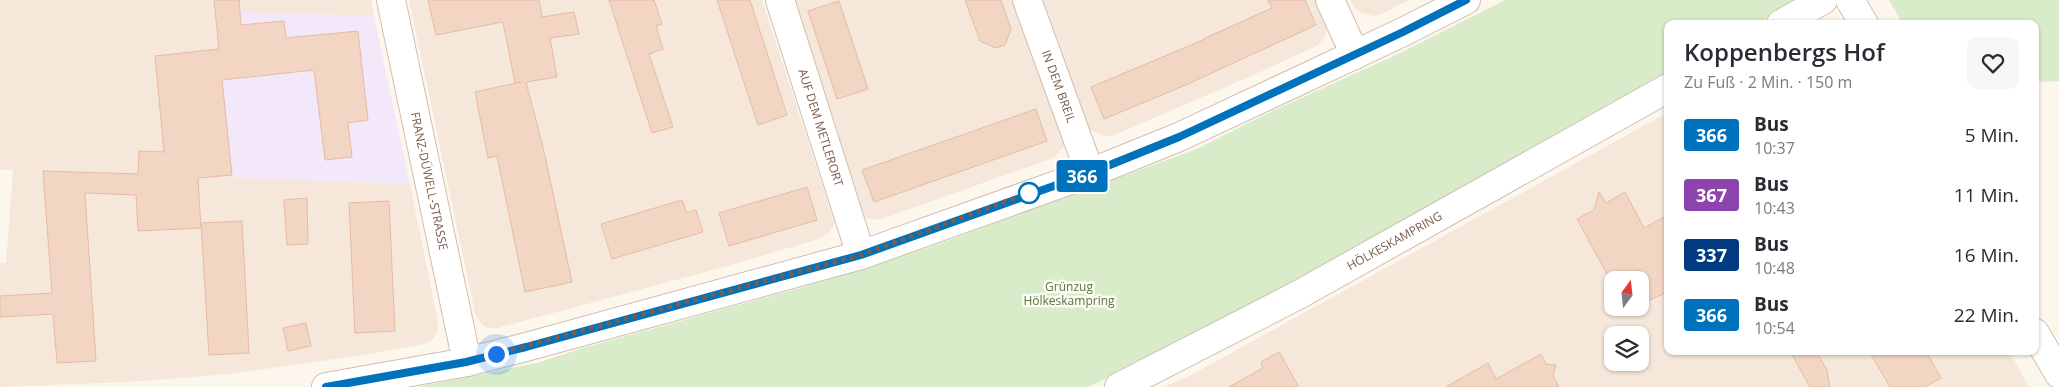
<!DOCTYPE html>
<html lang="de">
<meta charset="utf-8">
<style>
body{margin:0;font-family:"Open Sans",sans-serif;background:#f7f7f7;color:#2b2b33;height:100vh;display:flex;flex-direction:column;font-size:19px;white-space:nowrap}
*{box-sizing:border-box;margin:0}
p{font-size:16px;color:#7c7c81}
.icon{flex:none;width:28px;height:28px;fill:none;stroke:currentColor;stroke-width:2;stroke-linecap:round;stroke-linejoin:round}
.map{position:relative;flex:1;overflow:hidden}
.panel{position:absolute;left:1664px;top:20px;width:375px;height:335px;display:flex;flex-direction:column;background:#fff;border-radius:10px;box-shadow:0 1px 4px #0004}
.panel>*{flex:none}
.badge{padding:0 10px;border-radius:4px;font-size:18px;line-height:32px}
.needle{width:32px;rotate:15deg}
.fabs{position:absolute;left:1604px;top:271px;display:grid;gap:10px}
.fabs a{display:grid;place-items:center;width:45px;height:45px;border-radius:10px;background:#fff;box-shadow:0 1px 4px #0004;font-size:25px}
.you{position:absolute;width:25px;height:25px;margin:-12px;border:4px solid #fff;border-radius:50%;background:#1a73e8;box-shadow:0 0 0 8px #1a73e833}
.map>.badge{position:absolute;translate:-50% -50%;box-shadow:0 0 0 2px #fff}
.round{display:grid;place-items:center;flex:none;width:52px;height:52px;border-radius:10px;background:#f7f7f7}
.head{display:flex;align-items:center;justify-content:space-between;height:85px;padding:0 20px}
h1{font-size:24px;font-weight:600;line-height:38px}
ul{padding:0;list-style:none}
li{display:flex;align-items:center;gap:15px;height:60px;padding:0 20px}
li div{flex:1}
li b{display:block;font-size:19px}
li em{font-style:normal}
li .badge{min-width:55px;font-weight:700;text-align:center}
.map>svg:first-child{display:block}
.residential{fill:#f5e8da;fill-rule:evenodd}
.education{fill:#f3e8fa}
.green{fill:#d8ecc9}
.building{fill:#f3d5c3;stroke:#e6bba3}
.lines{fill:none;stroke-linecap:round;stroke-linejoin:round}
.minor-casing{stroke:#d1beb0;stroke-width:30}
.tertiary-casing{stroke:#d1beb0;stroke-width:30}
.secondary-casing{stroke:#d6c0b0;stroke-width:30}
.minor{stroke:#fff;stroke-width:28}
.tertiary{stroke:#fff;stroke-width:28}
.secondary{stroke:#fff;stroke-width:28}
.line-casing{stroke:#fff;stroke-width:11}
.line{stroke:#0072bc;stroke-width:8}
.walk{stroke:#7a5c4d;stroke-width:5;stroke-dasharray:0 9}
.stop-dot{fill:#fff;stroke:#0072bc;stroke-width:2.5}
.labels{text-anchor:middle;stroke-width:5;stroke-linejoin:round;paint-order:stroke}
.street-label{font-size:12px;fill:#7a5c4d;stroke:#fffaf3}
.park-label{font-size:12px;fill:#537a41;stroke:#fffaf3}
</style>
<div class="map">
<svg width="2059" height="387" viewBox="0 0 2059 387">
<rect width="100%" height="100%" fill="#fdf6ec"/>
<!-- residential -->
<path class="residential" d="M0,0H371L374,16L240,12L216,15L233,177L410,184L438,322L437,332L434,338L424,344L370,354L229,374L129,382L0,387V263H6L13,170H0Z
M409,0H762L835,224L828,233L819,239L720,268L498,328H489L484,326L478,320L475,313Z
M790,0H1013L1066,144L1064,147L1053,158L879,220L866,218L861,215Z
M1043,0H1315L1325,21L1327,32L1322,41L1316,46L1267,69L1112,136H1103L1089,129Z
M1350,0H1409L1380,15L1374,16L1361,13L1356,9Z
M1667,113L1668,351H2009L2029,387H1164L1193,374ZM1612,280H1640V308H1612ZM1612,335H1640V362H1612Z"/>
<!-- education -->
<path class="education" d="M240,12L374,16L410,184L233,178L215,15Z"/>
<!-- green -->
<path class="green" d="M1505,0H1793L1785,8L1757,24H1668L1667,74L1261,302L1147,361L1087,387H417L537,363L583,348L800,288L930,247L1199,148L1262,116L1396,55Z
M1889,0H2059V81L2035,82V24H1903Z"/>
<!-- building -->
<path class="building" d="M214,0H239L241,25L284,21L286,38L358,31L368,120L348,123L352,157L325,160L314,70L222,80L232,175L198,178L201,228L138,231L136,195L85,193L96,361L57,363L53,314L0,317V296L52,293L43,171L138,174L139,151L164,152L155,56L219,49Z
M428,0H539L542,17L574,12L579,34L550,38L557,77L526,82L543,147L572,282L525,292L497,156L488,158L475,92L521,82L515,83L503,22L436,35Z
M609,0H654L662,24L656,26L663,49L649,54L673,127L652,133Z
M717,0H750L787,115L758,125Z
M965,0H1001L1011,29L1005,45L996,48L980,41Z
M1268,0H1305L1316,25L1188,84L1104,119L1091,87L1203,40V39L1272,8Z
M839,1L868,89L837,99L808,11Z
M1036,109L1047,141L874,202L862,170Z
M807,187L817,220L729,246L719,213Z
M1599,192L1606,203L1625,192L1644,228L1668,215V292L1640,304V270L1625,280H1612V283L1577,219L1594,210Z
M307,198L308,244L287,245L284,200Z
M682,200L687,213L696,210L703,232L612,259L601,224Z
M389,201L395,331L355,333L349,203Z
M242,221L249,353L209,355L201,223Z
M306,323L311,346L288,351L283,328Z
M1790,351H1816L1827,370L1830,387H1810Z
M1869,351H1926L1941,378L1925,387H1890Z
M1279,352L1299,387H1229L1263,368L1261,362Z
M1541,354L1546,364L1556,365L1553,375L1559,387H1446L1488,363L1496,379Z"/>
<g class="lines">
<defs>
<g id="minor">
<path id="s1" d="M391,0L467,362"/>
<path id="s2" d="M780,0L861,255"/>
<path id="s3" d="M1027,0L1090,173"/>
<path d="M1330,0L1355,55"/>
<path d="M1781,24L1823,0"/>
<path id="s4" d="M1119,387L1300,294L1668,88"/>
</g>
<path id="tertiary" d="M326,387L467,362L526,347L861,255L1090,173L1179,137L1403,32L1466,0"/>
<path id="secondary" d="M1850,0L1864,24
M2035,333L2059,374"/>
</defs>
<!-- minor casing -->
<use href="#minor" class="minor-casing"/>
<!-- tertiary casing -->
<use href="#tertiary" class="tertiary-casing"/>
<!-- secondary casing -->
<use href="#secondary" class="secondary-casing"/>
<!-- minor -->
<use href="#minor" class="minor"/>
<!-- tertiary -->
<use href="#tertiary" class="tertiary"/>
<!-- secondary -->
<use href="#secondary" class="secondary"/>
</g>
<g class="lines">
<defs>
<path id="line" d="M326,387L466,362L526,347L861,255L1090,173L1179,137L1403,32L1466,0"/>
</defs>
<!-- line casing -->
<use href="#line" class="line-casing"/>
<!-- line -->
<use href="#line" class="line"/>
<!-- walk -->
<path class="walk" d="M496,354L861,255L1029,193"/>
</g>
<!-- markers -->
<circle class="stop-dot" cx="1029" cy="193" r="10"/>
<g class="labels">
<!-- street labels -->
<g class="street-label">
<text dy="4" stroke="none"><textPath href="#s3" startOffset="92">IN DEM BREIL</textPath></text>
<text dy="4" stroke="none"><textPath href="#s2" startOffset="134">AUF DEM METLERORT</textPath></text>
<text dy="4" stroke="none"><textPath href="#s1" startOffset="185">FRANZ-DÜWELL-STRASSE</textPath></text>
<text dy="4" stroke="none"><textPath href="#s4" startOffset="312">HÖLKESKAMPRING</textPath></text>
</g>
<!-- park labels -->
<g class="park-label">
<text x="1069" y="291">Grünzug<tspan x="1069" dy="14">Hölkeskampring</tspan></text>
</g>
</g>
</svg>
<div class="fabs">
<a><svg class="needle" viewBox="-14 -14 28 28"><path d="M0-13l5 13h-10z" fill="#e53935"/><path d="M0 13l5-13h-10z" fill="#7c7c81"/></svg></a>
<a><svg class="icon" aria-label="layers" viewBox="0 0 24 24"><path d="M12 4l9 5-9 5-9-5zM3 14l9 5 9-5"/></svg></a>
</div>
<div class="you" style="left:496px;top:354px"></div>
<b class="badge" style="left:1082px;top:176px;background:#0072bc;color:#fff">366</b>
<section class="panel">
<div class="head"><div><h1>Koppenbergs Hof</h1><p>Zu Fuß · 2 Min. · 150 m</p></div><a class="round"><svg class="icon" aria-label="heart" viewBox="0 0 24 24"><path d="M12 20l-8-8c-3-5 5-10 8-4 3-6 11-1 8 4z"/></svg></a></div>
<ul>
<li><span class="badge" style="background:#0072bc;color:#fff">366</span><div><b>Bus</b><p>10:37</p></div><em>5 Min.</em></li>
<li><span class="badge" style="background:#8e44ad;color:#fff">367</span><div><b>Bus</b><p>10:43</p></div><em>11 Min.</em></li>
<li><span class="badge" style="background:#003b80;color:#fff">337</span><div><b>Bus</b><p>10:48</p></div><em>16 Min.</em></li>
<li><span class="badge" style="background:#0072bc;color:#fff">366</span><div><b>Bus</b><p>10:54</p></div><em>22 Min.</em></li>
</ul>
</section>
</div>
